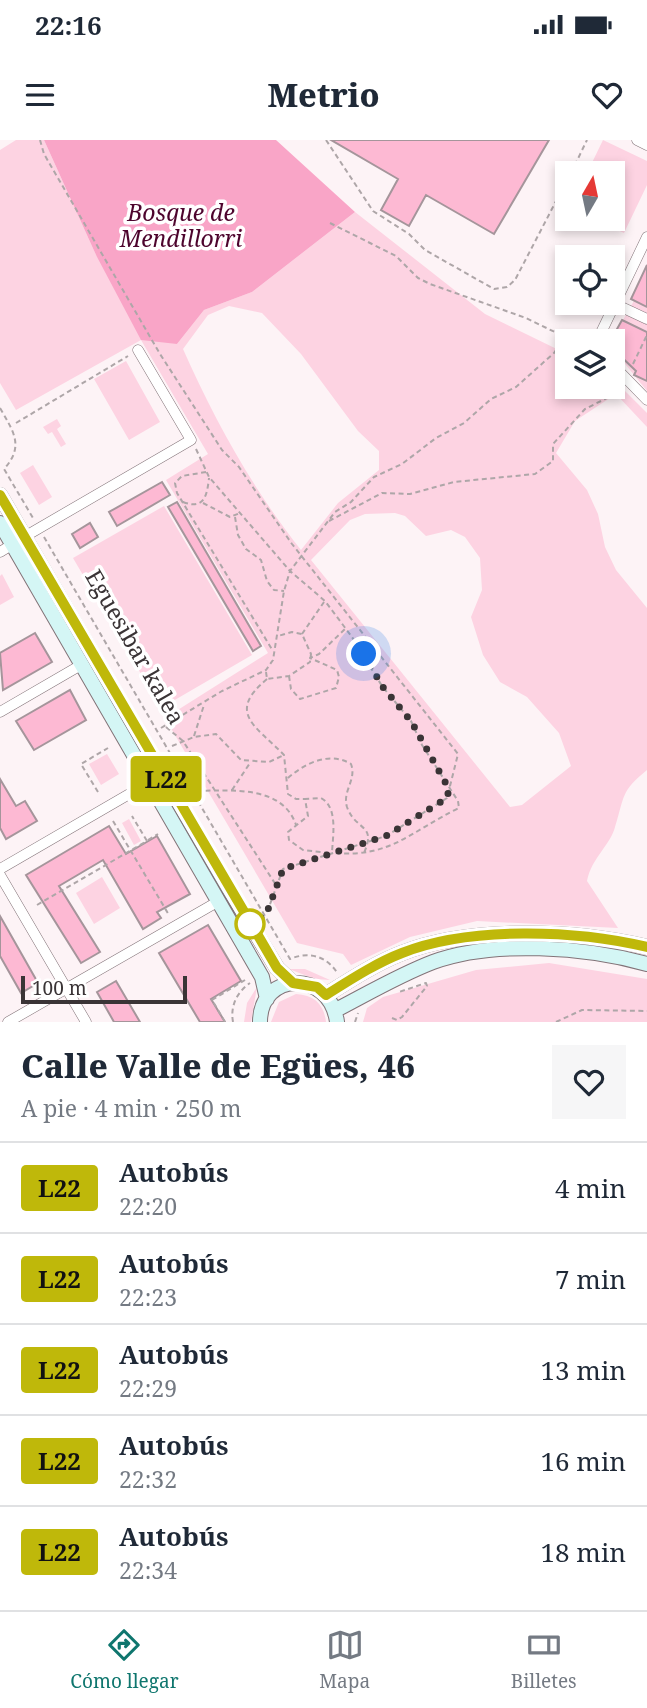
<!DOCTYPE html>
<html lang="es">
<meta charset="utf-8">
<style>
body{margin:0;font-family:"Noto Serif",serif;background:#f6f6f7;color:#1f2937;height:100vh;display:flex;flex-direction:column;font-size:26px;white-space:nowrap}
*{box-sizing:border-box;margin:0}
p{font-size:23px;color:#747a83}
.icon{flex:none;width:38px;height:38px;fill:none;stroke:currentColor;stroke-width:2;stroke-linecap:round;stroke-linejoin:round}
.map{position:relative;height:882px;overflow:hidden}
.drawer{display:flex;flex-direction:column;background:#fff;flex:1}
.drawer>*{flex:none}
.badge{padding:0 14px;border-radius:5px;font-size:24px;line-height:46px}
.needle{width:46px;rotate:9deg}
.fabs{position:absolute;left:555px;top:21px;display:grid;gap:14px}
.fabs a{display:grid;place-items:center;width:70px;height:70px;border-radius:0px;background:#fff;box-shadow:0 4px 10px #0003;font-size:35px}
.scale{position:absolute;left:21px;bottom:18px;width:166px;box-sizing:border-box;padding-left:7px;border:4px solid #3a3436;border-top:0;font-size:19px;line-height:24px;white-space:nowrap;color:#3a3436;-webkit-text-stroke:5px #fff;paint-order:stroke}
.you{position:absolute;width:35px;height:35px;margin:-18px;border:5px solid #fff;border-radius:50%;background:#1a73e8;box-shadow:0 0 0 10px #1a73e833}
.map>.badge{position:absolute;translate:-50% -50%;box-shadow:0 0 0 4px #fff}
.round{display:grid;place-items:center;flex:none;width:74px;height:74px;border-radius:0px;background:#f6f6f7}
.summary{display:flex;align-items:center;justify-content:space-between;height:119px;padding:0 21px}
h1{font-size:33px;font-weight:800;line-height:52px}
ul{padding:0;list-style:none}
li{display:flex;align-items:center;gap:21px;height:91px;padding:0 21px;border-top:2px solid #e0e1e3}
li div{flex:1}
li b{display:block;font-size:26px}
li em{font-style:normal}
li .badge{min-width:77px;font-weight:700;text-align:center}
.status{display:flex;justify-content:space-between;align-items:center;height:49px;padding:0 35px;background:#fff;direction:ltr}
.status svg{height:19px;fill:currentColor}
header{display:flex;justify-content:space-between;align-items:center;height:91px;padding:0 21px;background:#fff;font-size:32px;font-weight:800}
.tab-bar{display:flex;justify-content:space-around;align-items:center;height:98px;border-top:2px solid #e0e1e3;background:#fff;font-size:19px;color:#747a83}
.tab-bar a{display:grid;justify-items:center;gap:4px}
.tab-bar .active{color:#0f766e}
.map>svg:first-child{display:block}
.green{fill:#fdd3e2;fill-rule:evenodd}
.forest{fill:#f9a5c7}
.building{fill:#fdb9d3;stroke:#a5959b;stroke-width:2}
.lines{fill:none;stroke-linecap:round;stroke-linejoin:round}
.street-casing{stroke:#827378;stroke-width:11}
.secondary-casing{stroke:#827378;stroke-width:16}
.path{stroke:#aea6a8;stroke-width:2;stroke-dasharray:5 3.5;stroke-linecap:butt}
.street{stroke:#fff;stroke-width:10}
.secondary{stroke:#d4f6f5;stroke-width:14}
.line-casing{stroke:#fff;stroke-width:16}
.line{stroke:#bfb80a;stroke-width:10}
.walk{stroke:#3a3436;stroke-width:7;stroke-dasharray:0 12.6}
.stop-dot{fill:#fff;stroke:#bfb80a;stroke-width:3.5}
.labels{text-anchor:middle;stroke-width:7;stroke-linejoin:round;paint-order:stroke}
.park-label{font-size:23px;font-style:italic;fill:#4d042d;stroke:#fff}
.street-label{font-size:23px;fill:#3a3436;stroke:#fff}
</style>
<div class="status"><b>22:16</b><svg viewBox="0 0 49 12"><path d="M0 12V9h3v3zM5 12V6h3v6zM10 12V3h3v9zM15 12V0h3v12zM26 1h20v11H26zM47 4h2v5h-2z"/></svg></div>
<header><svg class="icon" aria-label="menu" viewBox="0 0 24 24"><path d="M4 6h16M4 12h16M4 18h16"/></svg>Metrio<svg class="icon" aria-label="heart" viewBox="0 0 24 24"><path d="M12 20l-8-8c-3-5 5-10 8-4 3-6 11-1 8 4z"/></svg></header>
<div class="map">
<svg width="647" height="882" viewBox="0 0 647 882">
<rect width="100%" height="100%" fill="#fdf3f6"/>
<!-- green -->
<path class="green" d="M16,0H44L96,115L177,204L204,170L252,152L355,72L485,174L567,214V247H612L613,239L647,273V287L616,254L575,281L556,313L587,350L598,374L605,407L616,430L647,468V630C620,652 625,656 615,687C610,706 592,717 587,741L618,788L477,781L410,797L351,825L343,814L297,803L165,578L268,513L166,340L208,314L141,200L16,270L0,243V10ZM229,166L262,173L301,214L358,291L379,311V330L338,363L301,410C253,350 214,279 183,209L208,175ZM395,373L405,376L426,396L451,390L465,397L480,418L482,450L471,477L483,515L500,542L527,557L559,593L571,626L522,665L510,667L311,420L350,380L365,374Z
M603,0L647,21V45L624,93L594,79H612V33H587Z
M647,138V251L613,209L611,201Z
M126,221L160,282L129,300L94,239Z
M57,279L61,286L57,289L66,304L61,307L52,292L48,294L43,287Z
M33,325L52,357L39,365L20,333Z
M164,366L252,515L161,568L73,418Z
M2,434L14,457L0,465V436Z
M107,614L119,634L101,645L89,624Z
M129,679L141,701L134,705L122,683Z
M102,737L120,768L94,784L76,753Z
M549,823L647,839V882H363L367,868L383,857L476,830Z
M289,829H305L330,840L315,839Z
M257,847L251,882H244L247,863Z
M296,854C314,855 324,864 326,882H271L279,862Z"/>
<!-- forest -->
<path class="forest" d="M44,0H276L355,72L252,152L204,170L177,204L141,200L96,115Z"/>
<!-- building -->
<path class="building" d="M331,0H549L494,94L426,55L409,86L381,70L398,39Z
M647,125V167L631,159Z
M622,180L647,192V241L634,235L636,231L612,208V198Z
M162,342L170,355L117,386L109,372Z
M177,362L261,506L253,511L168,367Z
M90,383L98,397L80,408L72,394Z
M35,493L52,522L3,550L0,513Z
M70,550L86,580L34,610L16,581Z
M0,639L16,666L25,661L37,681L6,699L0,688Z
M109,686L126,714L157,696L190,754L157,772L161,778L143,789L103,720L59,746L100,812L81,823L26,735Z
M0,776L38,843L21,853L0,816Z
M208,785L241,841L211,859L225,882H200L159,813Z
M116,841L140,882H114L97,852Z"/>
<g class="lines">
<defs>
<path id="street" d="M637,0L647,5
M615,164L647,179
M597,201L647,97
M612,224L647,260
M24,397L191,300L138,210
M0,412L13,404
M0,572L81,525
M0,729L150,642
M0,735L86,882
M8,882L219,761"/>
<path id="secondary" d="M0,355L228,747L277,828L293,843
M0,383L262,837L267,859
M326,855C350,840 376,823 402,813C470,786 576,790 647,807
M336,870C367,854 399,835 433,822C493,800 586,807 647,824
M260,882C260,831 330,829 337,882"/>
</defs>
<!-- street casing -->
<use href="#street" class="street-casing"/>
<!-- secondary casing -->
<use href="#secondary" class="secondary-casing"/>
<!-- path -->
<path class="path" d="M40,0L44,14L160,214L222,310L239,327L292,404L458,614L447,658L386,696L283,729L266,775
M326,0L373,71L409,94L425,110L494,149L507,147L515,140L567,40
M571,33L587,0
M330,83L396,116L418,138L430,144L526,178L565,197L585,200
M633,224L647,195
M0,268C13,291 25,306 4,329L33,378
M16,283L128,216
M196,309L209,337L290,431L325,461L352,497L382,546L411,581L422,605L458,661L459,668C411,691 391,718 334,713
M206,332L182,336L175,343L177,353L273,511
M183,362C204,370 207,356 209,338
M203,363L230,377L240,373
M235,377L238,395L246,409L261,420L267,441L274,450L284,451
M329,381L382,353L410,354L454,342L535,334L553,321V304L585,269L615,254L609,247
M44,397L290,819C309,811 327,816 338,834
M302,494L324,462
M266,532L267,539L289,536L310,522L311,514L302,494L292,492L278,496
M289,536L291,549L300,559L336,548L339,537L337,530L310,518L319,514L345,489
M267,539C226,573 256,586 284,615L288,654L296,659H305
M166,587L183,601L276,745
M161,588L222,551L266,530L273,520L284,451L290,431L335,372L351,362L374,337L402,324L436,298L464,283L491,259L516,247L554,213L565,197L568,201
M194,596L204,565
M172,606L194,597L216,594L241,620L269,622L284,615
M288,638C305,623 330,611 351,624C357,640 342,651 347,667C356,692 378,683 363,715
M232,650L250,623
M197,651C233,650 283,646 296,685
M98,652L81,624L108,608
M113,681L169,775
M148,700L158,694
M329,713L303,710L289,700L288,692L308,676L305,659L321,658C338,667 333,695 332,712
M37,765L147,701L132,676
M392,878L397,880L402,877L427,846L426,843L399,852
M225,882L212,860L245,840
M233,882C230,866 237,852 250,843
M355,882L358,873
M556,882L582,870L647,871"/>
<!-- street -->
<use href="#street" class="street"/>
<!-- secondary -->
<use href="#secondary" class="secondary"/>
</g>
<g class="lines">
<defs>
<path id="line" d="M0,355L277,828L293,843L317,847L326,855C350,840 376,823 402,813C470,786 576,790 647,807"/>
</defs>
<!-- line casing -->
<use href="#line" class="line-casing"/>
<!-- line -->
<use href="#line" class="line"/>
<!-- walk -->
<path class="walk" d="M250,784L266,775L283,729L386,696L447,658L449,649L411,581L382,546L364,514"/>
</g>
<!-- markers -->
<circle class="stop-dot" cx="250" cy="784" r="14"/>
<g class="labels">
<!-- park labels -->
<g class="park-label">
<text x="181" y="81">Bosque de<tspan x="181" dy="26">Mendillorri</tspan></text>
</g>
<!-- street labels -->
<g class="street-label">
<text transform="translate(135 507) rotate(60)" y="8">Eguesibar kalea</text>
</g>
</g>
</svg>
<div class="fabs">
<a><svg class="needle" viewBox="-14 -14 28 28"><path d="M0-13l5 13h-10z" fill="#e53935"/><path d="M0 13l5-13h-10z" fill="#747a83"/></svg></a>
<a><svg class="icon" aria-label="locate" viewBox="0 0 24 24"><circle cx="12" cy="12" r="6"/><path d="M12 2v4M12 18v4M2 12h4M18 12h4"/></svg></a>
<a><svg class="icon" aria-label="layers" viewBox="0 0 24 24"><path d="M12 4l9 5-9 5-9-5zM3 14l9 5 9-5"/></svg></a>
</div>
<div class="scale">100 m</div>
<div class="you" style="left:364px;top:514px"></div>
<b class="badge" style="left:166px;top:639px;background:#bfb80a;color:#111">L22</b>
</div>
<section class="drawer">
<div class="summary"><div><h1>Calle Valle de Egües, 46</h1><p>A pie · 4 min · 250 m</p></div><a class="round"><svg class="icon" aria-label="heart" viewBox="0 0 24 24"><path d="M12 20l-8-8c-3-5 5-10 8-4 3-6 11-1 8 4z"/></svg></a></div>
<ul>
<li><span class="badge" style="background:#bfb80a;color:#111">L22</span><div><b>Autobús</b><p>22:20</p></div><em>4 min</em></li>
<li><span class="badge" style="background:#bfb80a;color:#111">L22</span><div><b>Autobús</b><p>22:23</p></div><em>7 min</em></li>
<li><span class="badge" style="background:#bfb80a;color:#111">L22</span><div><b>Autobús</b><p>22:29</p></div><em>13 min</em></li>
<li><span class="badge" style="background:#bfb80a;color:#111">L22</span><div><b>Autobús</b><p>22:32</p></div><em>16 min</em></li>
<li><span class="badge" style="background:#bfb80a;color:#111">L22</span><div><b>Autobús</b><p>22:34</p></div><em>18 min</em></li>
</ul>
</section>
<nav class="tab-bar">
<a class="active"><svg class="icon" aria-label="directions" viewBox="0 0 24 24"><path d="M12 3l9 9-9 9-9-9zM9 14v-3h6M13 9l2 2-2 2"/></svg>Cómo llegar</a>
<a><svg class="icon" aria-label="map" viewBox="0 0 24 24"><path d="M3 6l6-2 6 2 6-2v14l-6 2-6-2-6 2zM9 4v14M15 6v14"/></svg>Mapa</a>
<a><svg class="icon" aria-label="tickets" viewBox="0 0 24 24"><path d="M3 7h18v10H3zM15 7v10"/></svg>Billetes</a>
</nav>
